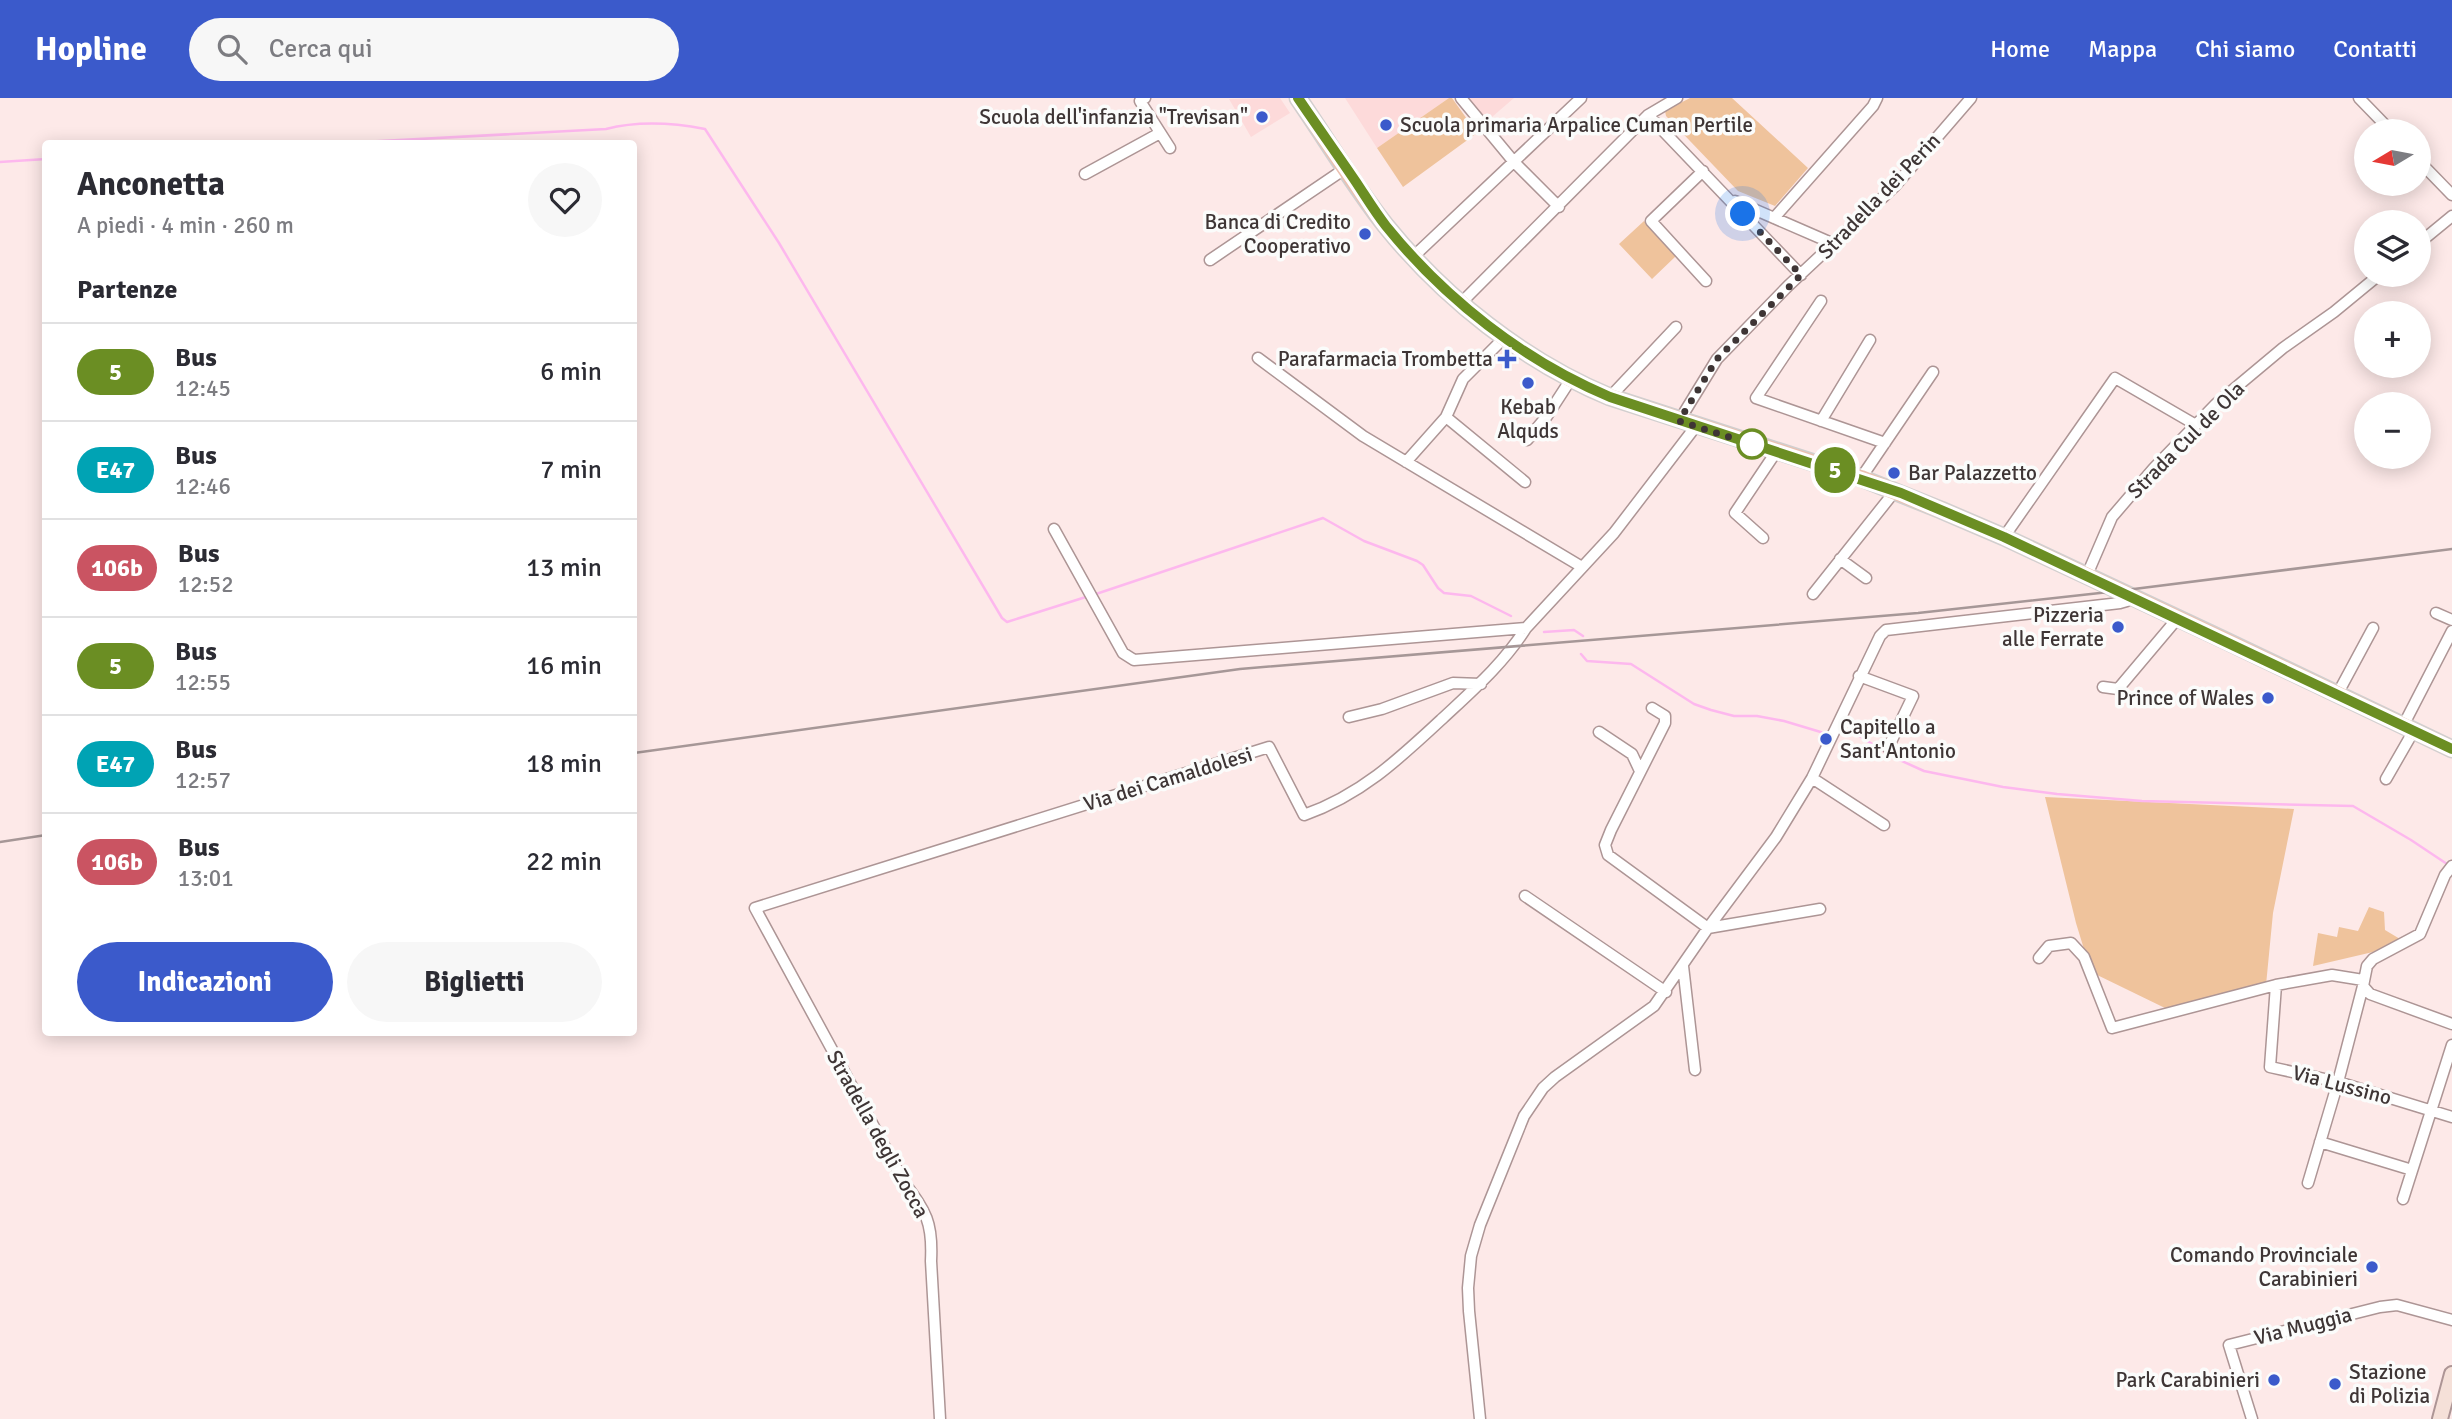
<!DOCTYPE html>
<html lang="it">
<meta charset="utf-8">
<style>
body{margin:0;font-family:Signika,sans-serif;background:#f7f7f7;color:#2b2b33;height:100vh;display:flex;flex-direction:column;font-size:26px;white-space:nowrap}
*{box-sizing:border-box;margin:0}
p{font-size:23px;color:#7c7c81}
.icon{flex:none;width:38px;height:38px;fill:none;stroke:currentColor;stroke-width:2;stroke-linecap:round;stroke-linejoin:round}
.map{position:relative;flex:1;overflow:hidden}
.drawer{position:absolute;left:42px;top:42px;width:595px;height:896px;display:flex;flex-direction:column;background:#fff;border-radius:7px;box-shadow:0 4px 18px #0003}
.drawer>*{flex:none}
.badge{padding:0 14px;border-radius:23px;font-size:24px;line-height:46px}
.needle{width:46px;rotate:260deg}
.buttons{position:absolute;left:2354px;top:21px;display:grid;gap:14px}
.buttons a{display:grid;place-items:center;width:77px;height:77px;border-radius:50%;background:#fff;box-shadow:0 4px 18px #0003;font-size:35px}
.you{position:absolute;width:35px;height:35px;margin:-18px;border:5px solid #fff;border-radius:50%;background:#1a73e8;box-shadow:0 0 0 10px #1a73e833}
.map>.badge{position:absolute;translate:-50% -50%;box-shadow:0 0 0 4px #fff}
h2{padding:0 35px;font-size:26px;line-height:63px}
.round{display:grid;place-items:center;flex:none;width:74px;height:74px;border-radius:37px;background:#f7f7f7}
.overview{display:flex;align-items:center;justify-content:space-between;height:119px;padding:0 35px}
h1{font-size:33px;font-weight:700;line-height:52px}
.primary-button{display:flex;gap:14px;margin-top:auto;padding:14px 35px}
.primary-button a{flex:1;height:80px;border-radius:42px;background:#3b5acb;color:#fff;font-size:28px;font-weight:700;line-height:80px;text-align:center}
.primary-button a+a{background:#f7f7f7;color:#2b2b33}
ul{padding:0;list-style:none}
li{display:flex;align-items:center;gap:21px;height:98px;padding:0 35px;border-top:2px solid #e1e1e2}
li div{flex:1}
li b{display:block;font-size:26px}
li em{font-style:normal}
li .badge{min-width:77px;font-weight:700;text-align:center}
header{display:flex;align-items:center;gap:42px;box-sizing:border-box;height:98px;padding:0 35px;background:#3b5acb;color:#fff}
header strong{font-size:33px}
nav{display:flex;gap:38px;margin-inline-start:auto;font-size:24px}
.search{width:490px;height:63px;background:#f7f7f7;display:flex;align-items:center;gap:18px;box-sizing:border-box;padding:0 24px;border-radius:38px;color:#7c7c81;font-size:26px}
.map>svg:first-child{display:block}
.built{fill:#fddada}
.green{fill:#efc39c}
.lines{fill:none;stroke-linecap:round;stroke-linejoin:round}
.stream{stroke:#fdb8ee;stroke-width:2.5}
.street-casing{stroke:#ad9595;stroke-width:13}
.secondary-casing{stroke:#ad9595;stroke-width:18}
.primary-casing{stroke:#d1cfcf;stroke-width:19}
.street{stroke:#fff;stroke-width:10}
.secondary{stroke:#f5e0d8;stroke-width:14}
.primary{stroke:#ebc1b1;stroke-width:16}
.rail{stroke:#a69797;stroke-width:2.5}
.line-casing{stroke:#fff;stroke-width:16}
.line{stroke:#6b8e23;stroke-width:10}
.walk{stroke:#3e3535;stroke-width:7;stroke-dasharray:0 12.6}
.poi-dot{fill:#3b5acb;stroke:#fbfcfb;stroke-width:2.5}
.stop-dot{fill:#fff;stroke:#6b8e23;stroke-width:3.5}
.labels{text-anchor:middle;stroke-width:7;stroke-linejoin:round;paint-order:stroke}
.poi-label{font-size:21px;fill:#3e3535;stroke:#fbfcfb;text-anchor:end}
.street-label{font-size:21px;fill:#3e3535;stroke:#fbfcfb}
</style>
<header>
<strong>Hopline</strong>
<div class="search"><svg class="icon" aria-label="search" viewBox="0 0 24 24"><circle cx="10" cy="10" r="6"/><path d="M15 15l6 6"/></svg>Cerca qui</div>
<nav><a>Home</a><a>Mappa</a><a>Chi siamo</a><a>Contatti</a></nav>
</header>
<div class="map">
<svg width="2452" height="1321" viewBox="0 0 2452 1321">
<rect width="100%" height="100%" fill="#fde9e8"/>
<!-- built -->
<path class="built" d="M1280,0L1290,15L1251,39L1229,1Z
M1345,0H1449L1377,50Z
M1467,0H1514L1485,25Z"/>
<!-- green -->
<path class="green" d="M1449,0H1452L1477,35L1403,89L1377,50Z
M1690,0H1732L1808,70L1775,108L1738,93L1666,18L1665,13Z
M1644,123L1676,158L1652,181L1619,146Z
M2045,699L2294,711L2273,815L2266,887L2165,910L2091,874L2076,825Z
M2369,809L2384,814L2385,832L2400,841L2373,854L2313,868L2318,835L2337,839L2339,829L2358,833Z"/>
<g class="lines">
<!-- stream -->
<path class="stream" d="M325,46L606,31C637,23 674,25 705,31L779,145L1002,520L1007,524L1089,498
M0,64L46,61
M1096,496L1323,420L1364,443L1417,463L1423,467L1438,490L1444,495L1471,498L1511,518
M1544,534L1574,532L1583,538
M1581,556L1587,563L1631,566L1694,606L1711,612L1734,618H1757L1784,623L1824,635
M1839,634H1853L1893,659L1924,673L2003,689L2057,696L2142,703L2353,708L2411,742L2447,766"/>
<defs>
<path id="street" d="M1145,0L1140,3L1170,50
M1461,0L1514,64L1559,109
M2359,0L2391,33
M1648,17L1801,177
M2418,62L2452,97
M1703,73L1651,123L1706,183
M1085,76L1160,35
M1735,103L1834,146
M1774,120L1873,8L1877,0
M2418,146L2452,118
M1413,159L1581,0
M1210,162L1346,70
M1821,203L1756,300L1885,345
M1461,205L1648,17L1677,0
M1505,239L1463,281L1446,319L1525,384
M1258,260L1363,338L1582,469
M1610,299L1676,229
M1679,323L1717,261L1788,188L1895,88L1971,0
M1821,323L1870,242
M1527,342L1547,318L1571,281
M1406,364L1446,319
M1861,380L1933,274
M1054,431L1123,555L1134,562L1526,530
M2004,439L2115,280L2196,327
M1763,440L1735,415L1776,354
M1840,461L1866,480
M2087,477L2112,419L2154,370L2216,306L2283,250L2334,214L2379,177
M1813,496L1895,393
M2436,515L2452,522
M1859,578L1913,598L1888,650
M2103,589L2118,591L2177,521
M2338,595L2373,530
M1652,610L1665,618V625L1611,732L1605,747L1608,757L1708,830L1820,811
M1349,619L1382,611L1453,585L1481,586
M2403,628L2452,533
M1599,634L1632,656L1640,673
M1812,680L1884,727
M2386,681L2413,634
M2452,768L2445,777L2420,836L2373,861L2367,868L2363,888L2370,896L2452,926
M1525,798L1666,894
M2039,860L2049,848L2071,845L2084,859L2112,930L2276,887L2332,877L2363,882
M1683,868L1695,972
M2276,887L2270,969L2338,984L2452,1019
M2320,1044L2412,1072
M2308,1085L2338,984L2363,888
M2403,1101L2452,947
M940,1321L931,1163C933,1124 926,1114 904,1084L755,810L1269,649L1304,717C1361,697 1399,661 1443,620C1473,592 1504,565 1526,530L1614,435L1696,328
M1480,1321L1469,1213L1468,1190L1471,1158L1480,1127L1524,1018L1543,990L1555,979L1654,908L1708,830L1776,739L1812,680L1880,538L1886,532L2120,505L2127,503L2130,498
M2252,1321L2229,1247L2380,1209L2397,1207L2452,1222"/>
<path id="secondary" d="M2440,1321L2452,1276"/>
<path id="primary" d="M1298,0C1327,42 1354,88 1386,128C1445,201 1524,263 1610,299L1861,380L1941,412L2004,439L2220,540L2452,651"/>
</defs>
<!-- street casing -->
<use href="#street" class="street-casing"/>
<!-- secondary casing -->
<use href="#secondary" class="secondary-casing"/>
<!-- primary casing -->
<use href="#primary" class="primary-casing"/>
<!-- street -->
<use href="#street" class="street"/>
<!-- secondary -->
<use href="#secondary" class="secondary"/>
<!-- primary -->
<use href="#primary" class="primary"/>
<!-- rail -->
<path class="rail" d="M634,655L1240,571L1918,515L2118,493L2452,451
M0,744L46,737"/>
</g>
<g class="lines">
<defs>
<path id="line" d="M1298,0C1317,28 1337,56 1356,84C1366,99 1375,114 1386,128C1445,201 1524,263 1610,299L1901,395L2004,439L2452,651"/>
</defs>
<!-- line casing -->
<use href="#line" class="line-casing"/>
<!-- line -->
<use href="#line" class="line"/>
<!-- walk -->
<path class="walk" d="M1743,116L1801,177L1717,261L1679,323L1760,349L1752,346"/>
</g>
<!-- markers -->
<g class="poi-dot">
<circle cx="1262" cy="19" r="7"/>
<circle cx="1386" cy="27" r="7"/>
<circle cx="1365" cy="136" r="7"/>
<path d="M1503.5 250.5h7v7h7v7h-7v7h-7v-7h-7v-7h7z"/>
<circle cx="1528" cy="285" r="7"/>
<circle cx="1894" cy="375" r="7"/>
<circle cx="2118" cy="529" r="7"/>
<circle cx="2268" cy="600" r="7"/>
<circle cx="1826" cy="641" r="7"/>
<circle cx="2372" cy="1169" r="7"/>
<circle cx="2274" cy="1282" r="7"/>
<circle cx="2335" cy="1286" r="7"/>
</g>
<circle class="stop-dot" cx="1752" cy="346" r="14"/>
<g class="labels">
<!-- poi labels -->
<g class="poi-label">
<text x="1248" y="26">Scuola dell'infanzia "Trevisan"</text>
<text x="1400" y="34" text-anchor="start">Scuola primaria Arpalice Cuman Pertile</text>
<text x="1351" y="131">Banca di Credito<tspan x="1351" dy="24">Cooperativo</tspan></text>
<text x="1493" y="268">Parafarmacia Trombetta</text>
<text x="1528" y="316" text-anchor="middle">Kebab<tspan x="1528" dy="24">Alquds</tspan></text>
<text x="1908" y="382" text-anchor="start">Bar Palazzetto</text>
<text x="2104" y="524">Pizzeria<tspan x="2104" dy="24">alle Ferrate</tspan></text>
<text x="2254" y="607">Prince of Wales</text>
<text x="1840" y="636" text-anchor="start">Capitello a<tspan x="1840" dy="24">Sant'Antonio</tspan></text>
<text x="2358" y="1164">Comando Provinciale<tspan x="2358" dy="24">Carabinieri</tspan></text>
<text x="2349" y="1281" text-anchor="start">Stazione<tspan x="2349" dy="24">di Polizia</tspan></text>
<text x="2260" y="1289">Park Carabinieri</text>
</g>
<!-- street labels -->
<g class="street-label">
<text transform="translate(1879 98) rotate(-46)" y="7">Stradella dei Perin</text>
<text transform="translate(2186 342) rotate(-45)" y="7">Strada Cul de Ola</text>
<text transform="translate(1168 681) rotate(-17)" y="7">Via dei Camaldolesi</text>
<text transform="translate(2342 987) rotate(15)" y="7">Via Lussino</text>
<text transform="translate(878 1036) rotate(61)" y="7">Stradella degli Zocca</text>
<text transform="translate(2303 1228) rotate(-14)" y="7">Via Muggia</text>
</g>
</g>
</svg>
<div class="buttons">
<a><svg class="needle" viewBox="-14 -14 28 28"><path d="M0-13l5 13h-10z" fill="#e53935"/><path d="M0 13l5-13h-10z" fill="#7c7c81"/></svg></a>
<a><svg class="icon" aria-label="layers" viewBox="0 0 24 24"><path d="M12 4l9 5-9 5-9-5zM3 14l9 5 9-5"/></svg></a>
<a>+</a>
<a>−</a>
</div>
<div class="you" style="left:1743px;top:116px"></div>
<b class="badge" style="left:1835px;top:372px;background:#6b8e23;color:#fff">5</b>
<section class="drawer">
<div class="overview"><div><h1>Anconetta</h1><p>A piedi · 4 min · 260 m</p></div><a class="round"><svg class="icon" aria-label="heart" viewBox="0 0 24 24"><path d="M12 20l-8-8c-3-5 5-10 8-4 3-6 11-1 8 4z"/></svg></a></div>
<h2>Partenze</h2>
<ul>
<li><span class="badge" style="background:#6b8e23;color:#fff">5</span><div><b>Bus</b><p>12:45</p></div><em>6 min</em></li>
<li><span class="badge" style="background:#00a3b4;color:#fff">E47</span><div><b>Bus</b><p>12:46</p></div><em>7 min</em></li>
<li><span class="badge" style="background:#ca5462;color:#fff">106b</span><div><b>Bus</b><p>12:52</p></div><em>13 min</em></li>
<li><span class="badge" style="background:#6b8e23;color:#fff">5</span><div><b>Bus</b><p>12:55</p></div><em>16 min</em></li>
<li><span class="badge" style="background:#00a3b4;color:#fff">E47</span><div><b>Bus</b><p>12:57</p></div><em>18 min</em></li>
<li><span class="badge" style="background:#ca5462;color:#fff">106b</span><div><b>Bus</b><p>13:01</p></div><em>22 min</em></li>
</ul>
<div class="primary-button"><a>Indicazioni</a><a>Biglietti</a></div>
</section>
</div>
